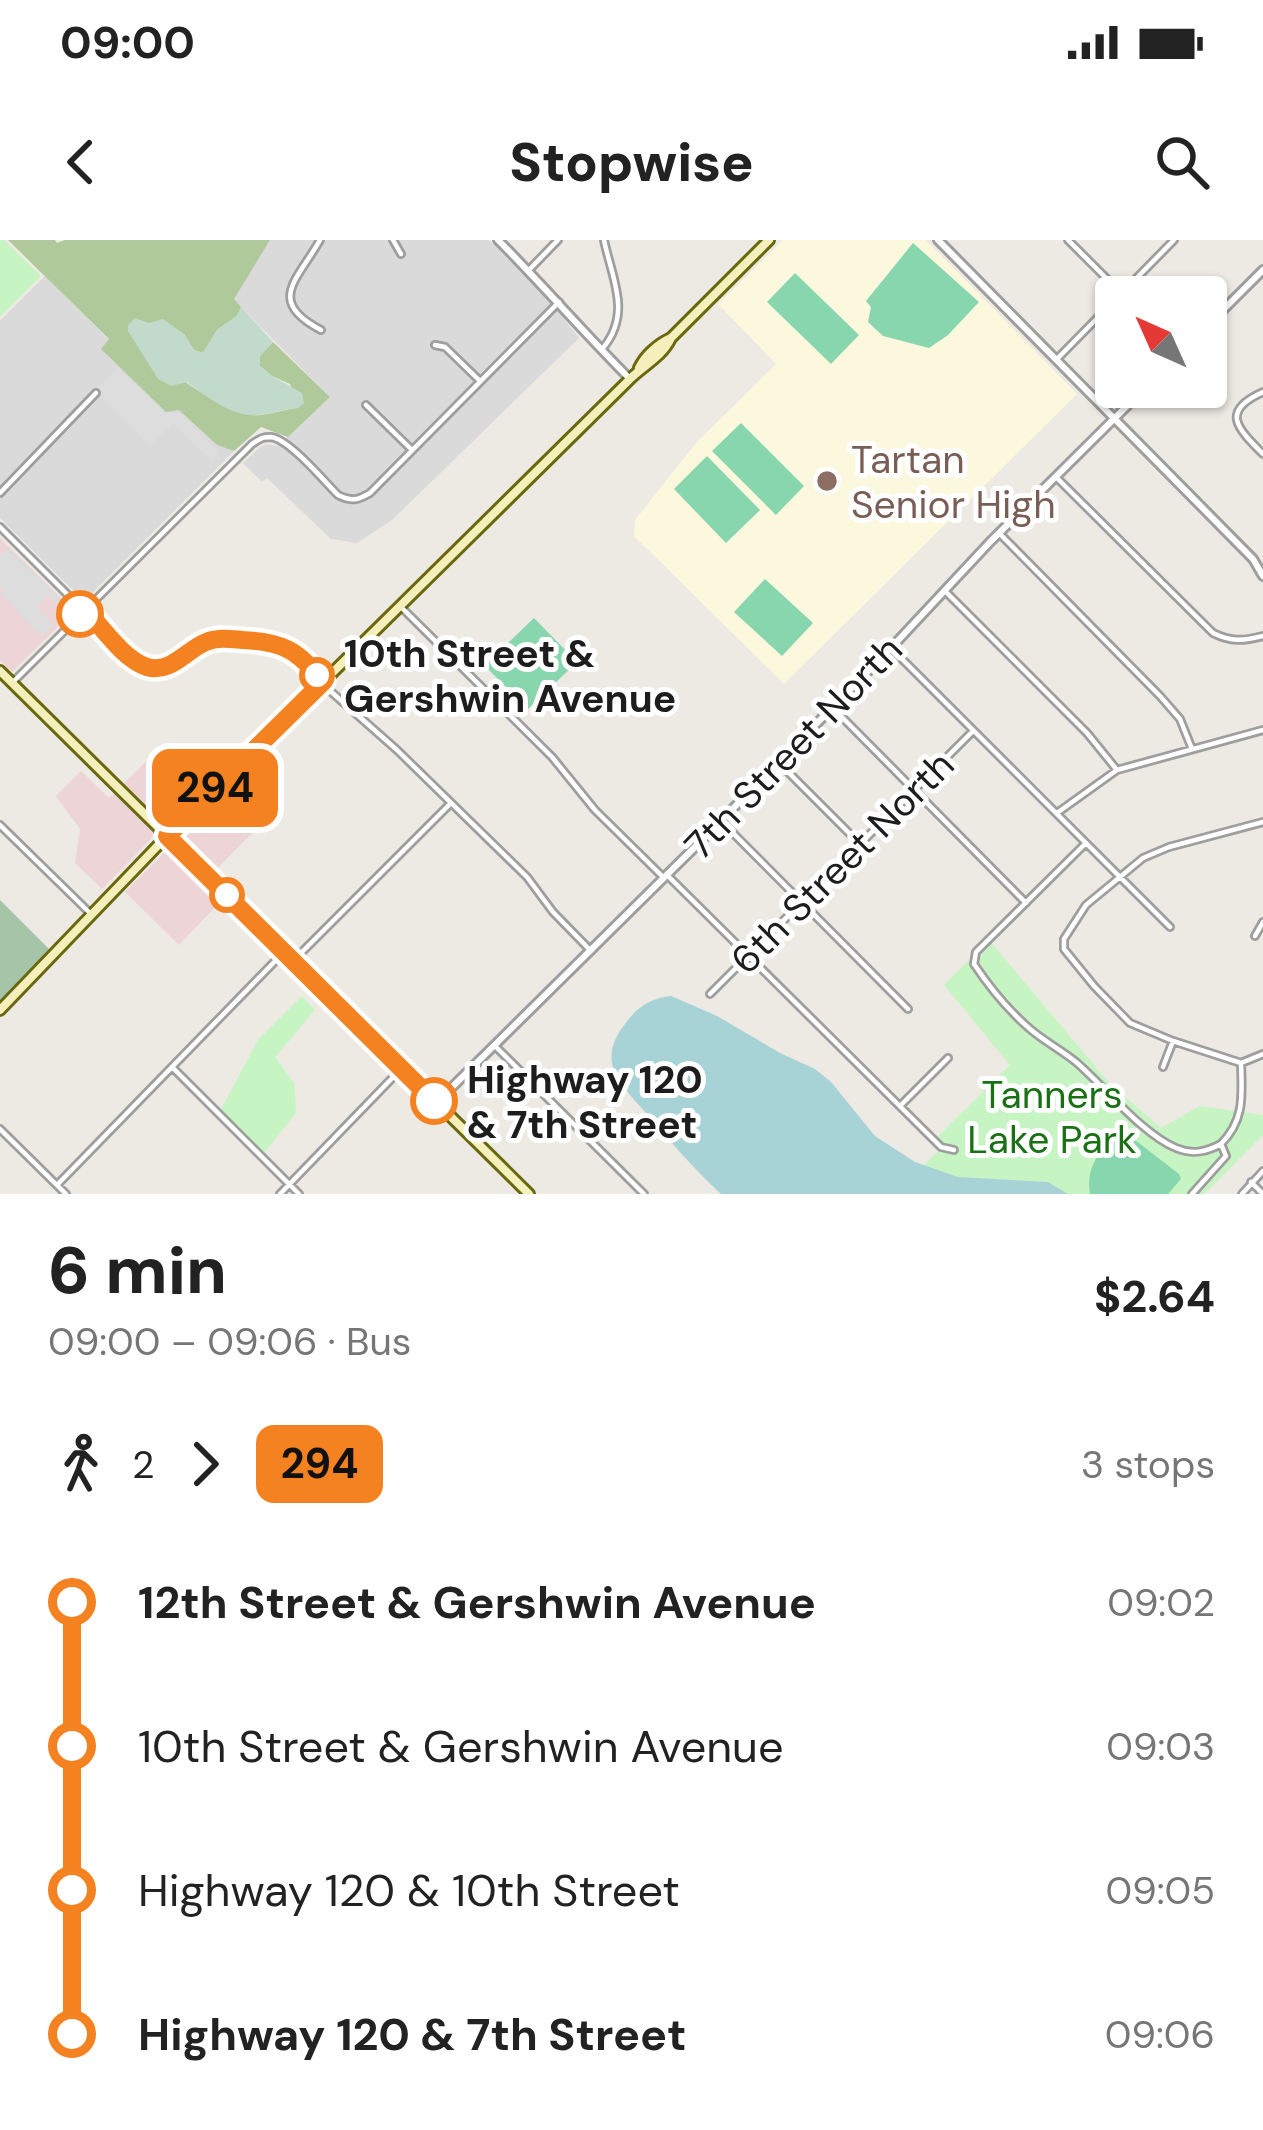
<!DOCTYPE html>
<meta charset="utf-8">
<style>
body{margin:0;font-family:"DM Sans",sans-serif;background:#f6f6f6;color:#222;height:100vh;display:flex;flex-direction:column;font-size:45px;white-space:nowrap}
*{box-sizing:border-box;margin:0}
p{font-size:39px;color:#767676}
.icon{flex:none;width:66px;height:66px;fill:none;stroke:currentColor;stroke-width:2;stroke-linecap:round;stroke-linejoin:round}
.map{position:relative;height:954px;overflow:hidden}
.drawer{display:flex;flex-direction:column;background:#fff;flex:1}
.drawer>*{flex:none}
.badge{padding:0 24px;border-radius:18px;font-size:42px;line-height:78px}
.needle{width:78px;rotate:315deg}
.tools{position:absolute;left:1095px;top:36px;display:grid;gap:24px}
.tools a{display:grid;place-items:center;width:132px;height:132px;border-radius:12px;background:#fff;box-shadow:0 3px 9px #0004;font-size:60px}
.map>.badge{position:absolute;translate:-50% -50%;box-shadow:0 0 0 6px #fff}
.legs{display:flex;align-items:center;gap:18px;height:132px;padding:0 48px;font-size:39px}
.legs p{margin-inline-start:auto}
.summary{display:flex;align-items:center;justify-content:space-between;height:204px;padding:0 48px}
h1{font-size:66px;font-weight:800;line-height:90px}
ul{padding:0 48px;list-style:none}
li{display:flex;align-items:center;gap:42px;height:144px;font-size:45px}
li i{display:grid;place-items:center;width:18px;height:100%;margin:0 15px;background:currentColor}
li i::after{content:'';width:30px;height:30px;margin:-15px;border:9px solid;border-radius:50%;background:#fff}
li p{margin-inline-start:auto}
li:first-child i{background:linear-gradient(#0000 50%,currentColor 0)}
li:last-child i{background:linear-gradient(currentColor 50%,#0000 0)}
.status{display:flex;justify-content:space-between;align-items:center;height:84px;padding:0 60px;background:#fff;direction:ltr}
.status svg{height:33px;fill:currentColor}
header{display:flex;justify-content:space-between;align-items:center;height:156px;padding:0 48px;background:#fff;font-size:54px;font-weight:800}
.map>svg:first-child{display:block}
.residential{fill:#dbdada}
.commercial{fill:#edd4d6}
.education{fill:#fcf8dd}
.forest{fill:#afc99b}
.wetland{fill:#c2dacb}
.cemetery{fill:#a6c4a7}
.park{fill:#c6f4c3}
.pitch{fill:#87d6ad}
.parking{fill:#ddd}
.water{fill:#a7d3d7}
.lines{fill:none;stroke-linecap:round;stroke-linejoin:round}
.minor-casing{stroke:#9e9e9e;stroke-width:10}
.tertiary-casing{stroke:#9e9e9e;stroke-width:12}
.secondary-casing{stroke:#6a680e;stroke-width:14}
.minor{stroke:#fff;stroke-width:4.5}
.tertiary{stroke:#fff;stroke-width:6}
.secondary{stroke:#f4efbb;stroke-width:8}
.line-1-casing{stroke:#fff;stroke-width:27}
.line-1{stroke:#f58220;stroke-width:18}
.education-dot{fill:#8d6e63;stroke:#fff;stroke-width:4.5}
.stop-1-dot{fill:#fff;stroke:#f58220;stroke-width:6}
.labels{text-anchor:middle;stroke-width:10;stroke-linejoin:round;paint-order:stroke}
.education-label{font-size:39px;fill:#785e54;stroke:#fff;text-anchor:start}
.stop-label{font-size:39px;font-weight:bold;fill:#1d1d1d;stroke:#fff;text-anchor:start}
.street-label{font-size:39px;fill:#1d1d1d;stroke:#fff}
.park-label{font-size:39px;fill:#197114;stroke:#fff}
</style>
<div class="status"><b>09:00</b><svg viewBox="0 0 49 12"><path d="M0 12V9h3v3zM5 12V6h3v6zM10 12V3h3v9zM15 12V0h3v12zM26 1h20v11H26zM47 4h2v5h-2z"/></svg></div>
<header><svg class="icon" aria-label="back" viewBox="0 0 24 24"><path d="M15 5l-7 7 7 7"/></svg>Stopwise<svg class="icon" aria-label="search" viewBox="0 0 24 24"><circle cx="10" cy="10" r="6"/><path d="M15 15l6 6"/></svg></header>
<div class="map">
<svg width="1263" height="954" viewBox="0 0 1263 954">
<rect width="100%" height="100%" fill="#ede9e3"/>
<!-- residential -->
<path class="residential" d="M270,0H489L548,59L579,98L392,280L357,303L331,299L267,238L262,242L243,223L264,204L278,206L330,157L233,59Z
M45,36L179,170L217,205L234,211L84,361L0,278V259L33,223L28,219L0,248V81Z"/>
<!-- commercial -->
<path class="commercial" d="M0,298L74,371L12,432L0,420Z
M153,515L192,552L163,580L149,601L102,649L75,623L80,589L56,556L81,531L109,558Z
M238,540L272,573L201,645L218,664L179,705L125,652Z"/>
<!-- education -->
<path class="education" d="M783,0H926L1077,154L784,444L634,296L635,280L696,203L776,124L718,64Z"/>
<!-- forest -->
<path class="forest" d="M8,0H55L57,3L65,0H270L234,59L241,67L237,76L217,90L203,113L194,110L184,94L128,91C147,118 218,170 252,175C262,177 285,169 298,168L290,144L272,136L260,126V116L273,102L330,157L288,197L261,187L234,211L217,205L179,170L166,172L101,109L109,99Z"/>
<!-- wetland -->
<path class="wetland" d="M241,67L273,102L260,116V126L272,136L302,153L304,163L298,168C284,169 272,173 258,175C233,178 206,156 187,142L171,146L158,139L128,91V85L135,78L149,83L163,79L184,94L194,110L203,113L217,90L237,76Z"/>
<!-- cemetery -->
<path class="cemetery" d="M0,660L51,711L0,763Z"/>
<!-- park -->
<path class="park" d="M0,0H4L41,36L0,77Z
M989,700L1110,844L1161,888L1200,866L1263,875V895L1204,954H1068L1048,942L958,937L923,926L941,908L934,900L1010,825L944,745Z
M302,756L315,770L275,817L294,843L296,873L263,914L220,871L258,800Z"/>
<!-- pitch -->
<path class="pitch" d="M913,3L979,62L948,95L929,108L883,96L868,82L871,67L866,61Z
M795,33L859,95L831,124L767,62Z
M741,183L804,246L776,275L712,211Z
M707,216L760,270L726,303L674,249Z
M765,339L813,383L782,416L734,372Z
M534,378L577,422L528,469L487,428V423Z
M1122,890L1179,934L1181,939L1168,954H1090C1085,926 1102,907 1122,890Z"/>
<!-- parking -->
<path class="parking" d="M118,128L166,174L178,172L215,208L218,214L212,221L173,183L150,206L95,150Z
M8,308L70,369L66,373L48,356L37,368L53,385L42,397L1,354L4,351L0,347V316Z"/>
<!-- water -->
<path class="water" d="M671,756L717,776L780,813L815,829L831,842L875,896L915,922L958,937L1048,942L1068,954H721C693,928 670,901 645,872C634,859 618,844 613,827C608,812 616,795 625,784C637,767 651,758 671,756Z"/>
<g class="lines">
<defs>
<path id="minor" d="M320,0C297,41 266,61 321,90
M393,0L401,14
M1068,0L1122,54
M528,31L558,0
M1118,57L1174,0
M435,105L445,107L480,141
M603,108C632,73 612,39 604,0
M1056,120L1116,59
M1263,152C1220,171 1237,188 1263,214
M366,165L412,210
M1056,237L1213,393C1231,402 1244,401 1263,396
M0,253L96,153
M0,287L123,410L140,424L151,428H162L201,403L219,398L281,404L298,416L328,449L397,510L527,637L553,672L591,711
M999,293L1160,456L1180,479L1192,509
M946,352L1087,493L1117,530
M401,367L552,517L595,570L664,638
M891,408L1170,687
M14,441L252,204C260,199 261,197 271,197C289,199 324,241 338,255C352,262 358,260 370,253L559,62
M833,468L1026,663
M779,523L860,604
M1057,573L1117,530L1263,490
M721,581L908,769
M0,585L92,675
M1086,603L976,712L974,724C990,748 1008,770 1030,789C1044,801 1061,810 1076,822C1104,846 1142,894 1176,908C1192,915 1206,912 1221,904
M667,635L941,907L954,910
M1255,696L1263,682
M293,721L450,564
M710,754L973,491
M495,806L644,954
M1241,823L1173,801L1130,783L1094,746L1064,709V699L1086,665L1143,618L1169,607L1263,582
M1241,823L1263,814
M172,827L299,954
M1163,827L1173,801
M900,866L948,818
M0,889L66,954
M1251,942L1263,954
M57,945L283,713
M280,954L401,829
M1192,954L1226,916L1221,904C1245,880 1242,855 1241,823
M1242,954L1263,931"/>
<path id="tertiary" d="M498,0C543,45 584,93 630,139
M938,0L1253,319L1263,336
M1206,87L1263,30
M436,863L695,607L891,408L990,302L1146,147"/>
<path id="secondary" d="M639,128C645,115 658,104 671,98L769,0
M0,431L529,954
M0,770L167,596L630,139C644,125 662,117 671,98"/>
</defs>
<!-- minor casing -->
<use href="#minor" class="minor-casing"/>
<!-- tertiary casing -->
<use href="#tertiary" class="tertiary-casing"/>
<!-- secondary casing -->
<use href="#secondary" class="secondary-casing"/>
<!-- minor -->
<use href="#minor" class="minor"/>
<!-- tertiary -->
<use href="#tertiary" class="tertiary"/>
<!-- secondary -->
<use href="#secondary" class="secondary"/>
</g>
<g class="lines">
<defs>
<path id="line-1" d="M80,374L85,369C102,387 123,419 147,427C171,434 186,410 206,402C218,397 230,399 243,400C283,402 298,410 323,442L167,596L434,861"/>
</defs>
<!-- line-1 casing -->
<use href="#line-1" class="line-1-casing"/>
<!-- line-1 -->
<use href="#line-1" class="line-1"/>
</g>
<!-- markers -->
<circle class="education-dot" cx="827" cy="241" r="12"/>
<g class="stop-1-dot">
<circle cx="80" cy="374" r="21"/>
<circle cx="317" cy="435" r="15"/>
<circle cx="227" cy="655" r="15"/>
<circle cx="434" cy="861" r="21"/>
</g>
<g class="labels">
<!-- education labels -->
<g class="education-label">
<text x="851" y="233">Tartan<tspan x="851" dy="45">Senior High</tspan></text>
</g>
<!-- stop labels -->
<g class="stop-label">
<text x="344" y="427">10th Street &amp;<tspan x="344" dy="45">Gershwin Avenue</tspan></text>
<text x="467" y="853">Highway 120<tspan x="467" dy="45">&amp; 7th Street</tspan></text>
</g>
<!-- street labels -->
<g class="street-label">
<text transform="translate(793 507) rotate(-46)" y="14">7th Street North</text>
<text transform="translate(842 622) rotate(-45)" y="14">6th Street North</text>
</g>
<!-- park labels -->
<g class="park-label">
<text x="1052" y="868">Tanners<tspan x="1052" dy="45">Lake Park</tspan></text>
</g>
</g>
</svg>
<div class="tools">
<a><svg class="needle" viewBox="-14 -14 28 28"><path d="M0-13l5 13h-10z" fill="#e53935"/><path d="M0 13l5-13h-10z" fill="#767676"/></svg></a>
</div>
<b class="badge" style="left:215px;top:548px;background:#f58220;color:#111">294</b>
</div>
<section class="drawer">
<div class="summary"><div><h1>6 min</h1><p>09:00 – 09:06 · Bus</p></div><b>$2.64</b></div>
<div class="legs"><svg class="icon" aria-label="walk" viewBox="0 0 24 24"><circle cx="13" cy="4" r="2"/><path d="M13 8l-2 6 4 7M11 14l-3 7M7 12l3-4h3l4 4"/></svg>2<svg class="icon" aria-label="forward" viewBox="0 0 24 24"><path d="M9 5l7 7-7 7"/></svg><b class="badge" style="background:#f58220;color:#111">294</b><p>3 stops</p></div>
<ul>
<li><i style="color:#f58220"></i><b>12th Street &amp; Gershwin Avenue</b><p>09:02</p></li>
<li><i style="color:#f58220"></i><span>10th Street &amp; Gershwin Avenue</span><p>09:03</p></li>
<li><i style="color:#f58220"></i><span>Highway 120 &amp; 10th Street</span><p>09:05</p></li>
<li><i style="color:#f58220"></i><b>Highway 120 &amp; 7th Street</b><p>09:06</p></li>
</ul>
</section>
